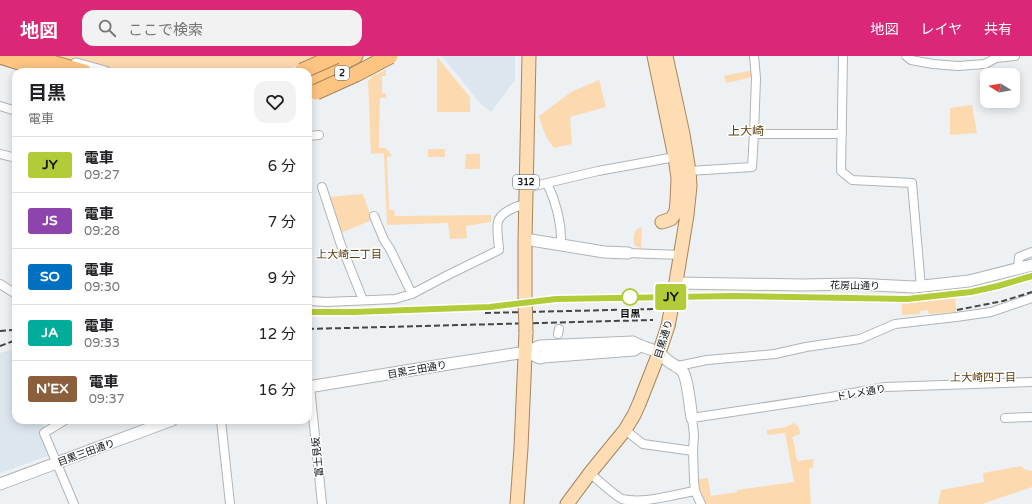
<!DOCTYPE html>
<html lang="ja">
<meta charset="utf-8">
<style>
body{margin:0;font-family:"Varela Round","Noto Sans JP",sans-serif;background:#f2f2f2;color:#202124;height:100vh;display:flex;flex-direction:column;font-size:15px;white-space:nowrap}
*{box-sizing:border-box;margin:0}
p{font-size:13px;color:#757577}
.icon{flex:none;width:22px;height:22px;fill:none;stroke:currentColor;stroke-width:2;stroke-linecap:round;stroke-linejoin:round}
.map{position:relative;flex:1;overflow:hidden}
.sheet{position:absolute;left:12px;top:12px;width:300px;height:356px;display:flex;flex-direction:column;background:#fff;border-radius:12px;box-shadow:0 2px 10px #0003}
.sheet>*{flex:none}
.badge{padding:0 8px;border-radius:3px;font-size:14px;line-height:26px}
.needle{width:26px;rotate:281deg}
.fabs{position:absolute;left:980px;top:12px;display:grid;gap:8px}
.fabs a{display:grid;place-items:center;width:40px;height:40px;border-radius:8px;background:#fff;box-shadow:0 2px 10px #0003;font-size:20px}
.map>.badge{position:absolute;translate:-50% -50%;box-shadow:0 0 0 2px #fff}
.round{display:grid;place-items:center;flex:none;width:42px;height:42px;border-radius:12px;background:#f2f2f2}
.headline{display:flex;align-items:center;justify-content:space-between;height:68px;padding:0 16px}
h1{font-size:19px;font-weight:700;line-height:30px}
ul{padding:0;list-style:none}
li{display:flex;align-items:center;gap:12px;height:56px;padding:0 16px;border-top:1px solid #e0e0e0}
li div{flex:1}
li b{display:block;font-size:15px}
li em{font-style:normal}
li .badge{min-width:44px;font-weight:700;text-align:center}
header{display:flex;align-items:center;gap:24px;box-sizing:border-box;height:56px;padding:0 20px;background:#db2777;color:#fff}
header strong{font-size:19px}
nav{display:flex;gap:22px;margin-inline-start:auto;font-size:14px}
.search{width:280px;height:36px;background:#f2f2f2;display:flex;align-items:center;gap:10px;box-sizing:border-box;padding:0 14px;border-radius:12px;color:#757577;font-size:15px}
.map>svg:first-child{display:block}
.built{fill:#dbe6ee}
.green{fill:#fdd9b0}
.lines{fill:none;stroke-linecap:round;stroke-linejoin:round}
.street-casing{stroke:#b0b4b7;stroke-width:10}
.secondary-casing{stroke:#b0b4b7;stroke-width:13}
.primary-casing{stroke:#a9855a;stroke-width:15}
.highway-casing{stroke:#a9855a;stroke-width:17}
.street{stroke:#fff;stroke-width:8}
.secondary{stroke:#fff;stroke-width:11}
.primary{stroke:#fedcb4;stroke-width:13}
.highway{stroke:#fdc482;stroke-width:15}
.rail{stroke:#444648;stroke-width:2;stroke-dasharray:6 3;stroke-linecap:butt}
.primary-bridge-casing{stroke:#a9855a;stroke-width:15;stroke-linecap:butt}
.highway-bridge-casing{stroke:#a9855a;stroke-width:17;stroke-linecap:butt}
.primary-bridge{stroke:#fedcb4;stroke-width:13}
.highway-bridge{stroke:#fdc482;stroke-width:15}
.line-casing{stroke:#fff;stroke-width:9}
.line{stroke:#b1cb39;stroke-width:6}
.stop-dot{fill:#fff;stroke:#b1cb39;stroke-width:2}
.labels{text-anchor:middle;stroke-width:3;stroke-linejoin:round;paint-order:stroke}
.shield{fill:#fdfeff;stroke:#565758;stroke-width:1}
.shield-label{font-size:9px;font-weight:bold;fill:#0e1011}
.street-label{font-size:10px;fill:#0e1011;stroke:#fdfeff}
.stop-label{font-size:10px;font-weight:bold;fill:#0e1011;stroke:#fdfeff}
.neighbourhood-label{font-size:11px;fill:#603c08;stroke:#fdfeff}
.quarter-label{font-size:12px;fill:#603c08;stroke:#fdfeff}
</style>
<header>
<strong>地図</strong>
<div class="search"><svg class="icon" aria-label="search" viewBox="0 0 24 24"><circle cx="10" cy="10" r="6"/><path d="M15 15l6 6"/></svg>ここで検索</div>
<nav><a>地図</a><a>レイヤ</a><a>共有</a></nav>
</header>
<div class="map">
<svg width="1032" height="448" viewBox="0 0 1032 448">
<rect width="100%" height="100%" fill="#edf1f4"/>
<!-- built -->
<path class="built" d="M442,0H515V24L491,56L481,48Z
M11,294L16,306V364H42L46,373L50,399L0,417V297Z"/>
<!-- green -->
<path class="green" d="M54,0H320L287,14L279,16H113Z
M437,1L470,41V56H437Z
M386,14V20H382V37H386V42H380L379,92H386L392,100L387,101L389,154H394L395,160L491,159V166L466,170L467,182L450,183L448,167L387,169L384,97L371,98L368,25L372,20Z
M753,14V21L726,27L724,20Z
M599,24L606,51L570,61L572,88L554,92C545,81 543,73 539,60L571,36Z
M972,49L977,77L950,79V52Z
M428,93H445V101H428Z
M466,98H480V113H465Z
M363,138L372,164L341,177L327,141Z
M642,171L641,192L635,190C633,184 633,178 637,173Z
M955,236L956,256L929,258L928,254L920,255V258L902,259L901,239Z
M794,367C799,370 800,373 800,378L792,381L795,390V395L797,404L798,405L814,403L813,411L809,413L811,448H706C702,440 698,431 699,423L708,422L711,440L737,436V434L794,426L785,377L769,379L767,378V374L786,371Z
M1021,410L1026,414L1032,415V431L982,448H938L941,434L984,426L983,417Z"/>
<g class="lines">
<defs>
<path id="street" d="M843,0L841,115L852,124L912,127L921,231
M906,0L911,4L933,8L958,10L985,8L996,2L1015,0
M0,50L16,55
M754,78L756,22L754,0
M308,80L319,79
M0,98L16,102
M689,115L752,111L754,78H842
M547,127C556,146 562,167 561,189
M322,131L341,189L363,244
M526,132L598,115L675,101
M374,160L384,184L390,193L412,238
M628,197L680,199
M1018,214L1019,201L1032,196
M0,228L16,238
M308,245L327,246L395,243L412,238L448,219L499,194C499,188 496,171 498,166C500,156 517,150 526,148
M558,278L559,273
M678,310L707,304L775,298L806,291L860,283L895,268L956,261L991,256L1032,242
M310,331L322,448
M1005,362L1032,361
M65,364L44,377L74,448
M221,364L230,448
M625,374L643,388L693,395
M590,417C598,424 613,438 622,443C644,448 672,439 695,435
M701,448L695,435L694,425L693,395L694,379L692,362L831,341L885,331L1032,326"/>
<path id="secondary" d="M76,8L105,16
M525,183L604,196L628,197
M676,227L802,229L854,228L914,231L969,225L1032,209
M526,296L540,302L543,301L634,294L640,290
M308,331L442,309L526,296L540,290L633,286C641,291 650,292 659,297C663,300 666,304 671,307C675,310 680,311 683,316C688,324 690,351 692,362
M0,428L172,364"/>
<path id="primary" d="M654,0L675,101L678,122L677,145L676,156L671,163L662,166
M666,0L683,78L689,115L690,130L687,159L674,238
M525,241V183L529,0
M517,448L521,392L526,276
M567,448L590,417L625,374L634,359L639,348L659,297L668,270"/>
<path id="highway" d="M0,0L38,12
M27,0L84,16
M316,17L339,8L355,0
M308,31L335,20"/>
</defs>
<!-- street casing -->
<use href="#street" class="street-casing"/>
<!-- secondary casing -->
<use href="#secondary" class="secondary-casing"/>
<!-- primary casing -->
<use href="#primary" class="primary-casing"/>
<!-- highway casing -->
<use href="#highway" class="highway-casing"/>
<!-- street -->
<use href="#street" class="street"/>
<!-- secondary -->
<use href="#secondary" class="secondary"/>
<!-- primary -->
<use href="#primary" class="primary"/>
<!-- highway -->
<use href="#highway" class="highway"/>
<!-- rail -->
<path class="rail" d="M957,238L998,230L1032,220
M957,254L1003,245L1032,236
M308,256H354L490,251L556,243L660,241
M485,257L653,253
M308,273L653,264
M0,275L13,274
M0,290L16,284"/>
<defs>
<path id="primary-bridge" d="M525,241L526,276
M668,270L674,238"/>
<path id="highway-bridge" d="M302,15L336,0
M316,36L356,18L390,0"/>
</defs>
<!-- primary-bridge casing -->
<use href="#primary-bridge" class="primary-bridge-casing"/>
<!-- highway-bridge casing -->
<use href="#highway-bridge" class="highway-bridge-casing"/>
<!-- primary-bridge -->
<use href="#primary-bridge" class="primary-bridge"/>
<!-- highway-bridge -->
<use href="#highway-bridge" class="highway-bridge"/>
</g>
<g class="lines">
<defs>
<path id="line" d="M308,256H354L490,251L556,243L734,240L907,243L971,236L998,230L1032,220"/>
</defs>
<!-- line casing -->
<use href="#line" class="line-casing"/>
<!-- line -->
<use href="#line" class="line"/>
</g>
<!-- markers -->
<circle class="stop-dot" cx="630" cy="241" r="8"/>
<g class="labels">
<!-- shield labels -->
<g class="shield">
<rect x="335" y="10" width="14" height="14" rx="3"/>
<rect x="513" y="119" width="26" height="14" rx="3"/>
</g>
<g class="shield-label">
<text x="342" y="20">2</text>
<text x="526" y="129">312</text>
</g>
<!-- street labels -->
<g class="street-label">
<text transform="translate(855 229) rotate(1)" y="4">花房山通り</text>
<text transform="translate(663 283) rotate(-73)" y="4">目黒通り</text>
<text transform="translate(417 313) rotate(-10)" y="4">目黒三田通り</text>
<text transform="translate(861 336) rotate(-10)" y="4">ドレメ通り</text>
<text transform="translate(86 396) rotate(-20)" y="4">目黒三田通り</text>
<text transform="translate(317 401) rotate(-96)" y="4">富士見坂</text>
</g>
<!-- stop labels -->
<g class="stop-label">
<text x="630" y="261">目黒</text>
</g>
<!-- neighbourhood labels -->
<g class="neighbourhood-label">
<text x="349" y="202">上大崎二丁目</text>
<text x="983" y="325">上大崎四丁目</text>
</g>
<!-- quarter labels -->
<g class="quarter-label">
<text x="746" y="79">上大崎</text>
</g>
</g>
</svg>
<div class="fabs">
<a><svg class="needle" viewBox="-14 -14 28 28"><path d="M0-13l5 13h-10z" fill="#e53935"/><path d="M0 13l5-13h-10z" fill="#757577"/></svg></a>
</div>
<b class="badge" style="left:671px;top:241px;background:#b1cb39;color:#111">JY</b>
<section class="sheet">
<div class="headline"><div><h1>目黒</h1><p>電車</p></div><a class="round"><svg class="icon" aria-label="heart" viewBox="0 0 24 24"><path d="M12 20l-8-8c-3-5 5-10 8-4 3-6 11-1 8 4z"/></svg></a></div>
<ul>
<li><span class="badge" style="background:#b1cb39;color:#111">JY</span><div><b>電車</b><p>09:27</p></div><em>6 分</em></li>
<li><span class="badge" style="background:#8e44ad;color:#fff">JS</span><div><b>電車</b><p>09:28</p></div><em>7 分</em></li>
<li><span class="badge" style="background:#0071c1;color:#fff">SO</span><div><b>電車</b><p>09:30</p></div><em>9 分</em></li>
<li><span class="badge" style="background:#00ac9a;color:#fff">JA</span><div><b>電車</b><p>09:33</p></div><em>12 分</em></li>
<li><span class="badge" style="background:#8b5e3c;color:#fff">N'EX</span><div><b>電車</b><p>09:37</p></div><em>16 分</em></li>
</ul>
</section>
</div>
